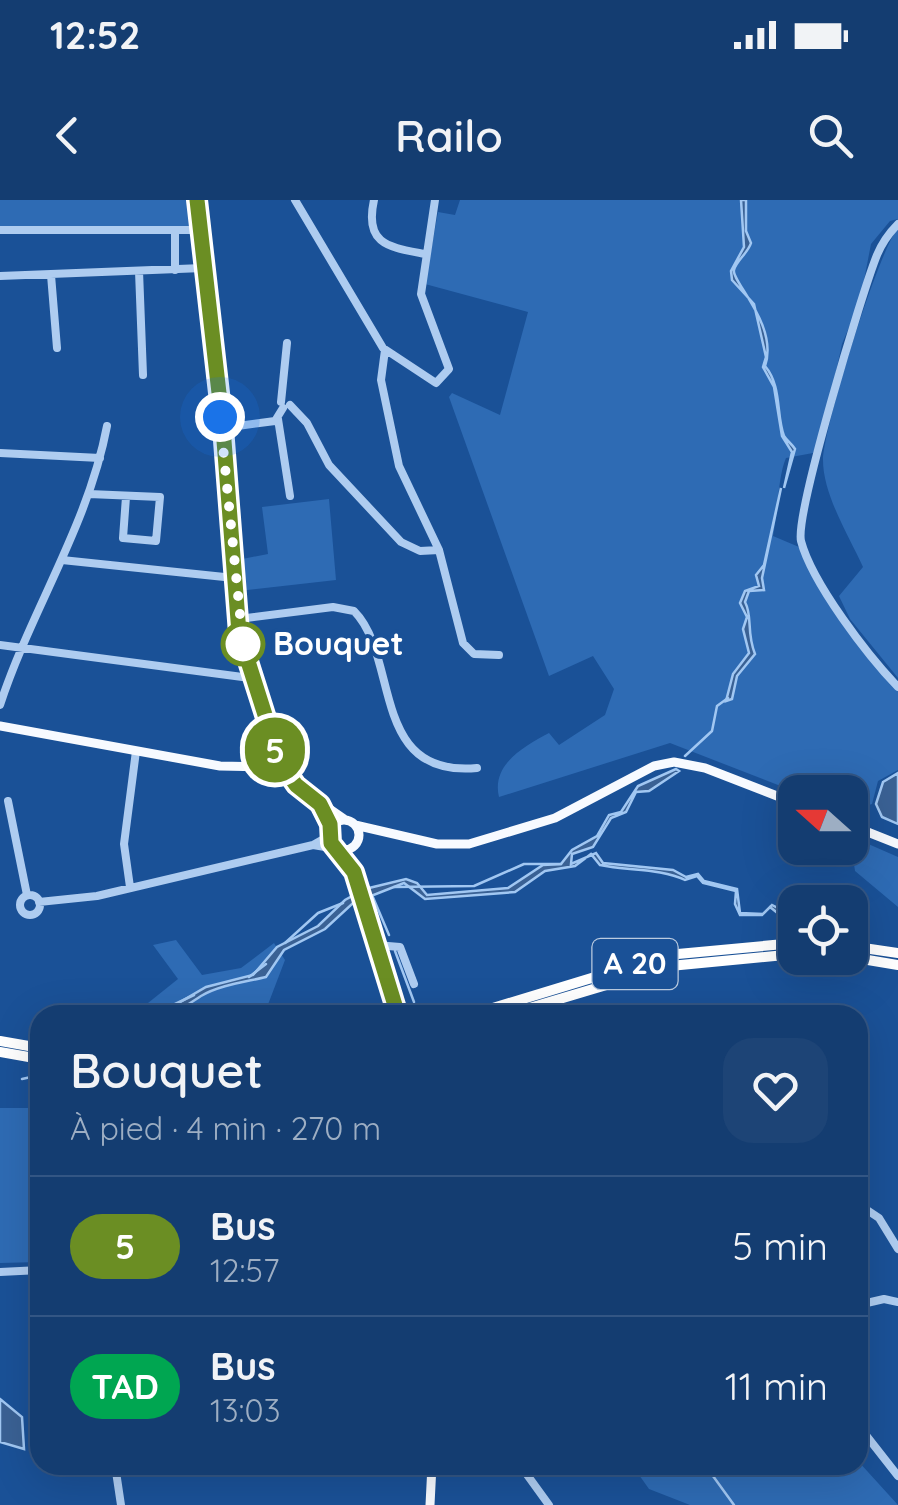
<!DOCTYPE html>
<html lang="fr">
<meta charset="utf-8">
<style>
body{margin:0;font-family:Quicksand,sans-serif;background:#1d4476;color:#f1f3f6;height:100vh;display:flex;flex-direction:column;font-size:38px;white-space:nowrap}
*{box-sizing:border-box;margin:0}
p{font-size:32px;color:#9daec3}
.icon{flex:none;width:55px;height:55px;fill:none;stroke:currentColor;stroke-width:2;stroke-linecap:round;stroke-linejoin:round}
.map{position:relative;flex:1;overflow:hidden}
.details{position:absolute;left:30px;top:805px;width:838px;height:470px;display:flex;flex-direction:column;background:#143d71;border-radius:30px;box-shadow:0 10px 40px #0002,0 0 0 2px #335684}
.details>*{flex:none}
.badge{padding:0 20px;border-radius:32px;font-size:35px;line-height:65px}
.needle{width:65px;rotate:291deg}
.controls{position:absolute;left:778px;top:575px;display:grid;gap:20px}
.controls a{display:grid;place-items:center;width:90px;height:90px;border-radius:20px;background:#143d71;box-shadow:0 10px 40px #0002,0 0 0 2px #335684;font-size:50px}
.you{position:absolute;width:50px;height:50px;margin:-25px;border:8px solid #fff;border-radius:50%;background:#1a73e8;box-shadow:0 0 0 15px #1a73e833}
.map>.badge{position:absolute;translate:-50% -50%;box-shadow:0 0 0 5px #fff}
.round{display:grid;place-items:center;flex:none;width:105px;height:105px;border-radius:30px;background:#1d4476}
.head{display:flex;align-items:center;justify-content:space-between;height:170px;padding:0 40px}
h1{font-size:48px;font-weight:600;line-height:75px}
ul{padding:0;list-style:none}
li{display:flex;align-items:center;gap:30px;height:140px;padding:0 40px;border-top:2px solid #335684}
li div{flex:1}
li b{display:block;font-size:38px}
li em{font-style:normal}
li .badge{min-width:110px;font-weight:700;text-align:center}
.status{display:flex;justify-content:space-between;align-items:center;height:70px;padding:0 50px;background:#143d71;direction:ltr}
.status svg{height:28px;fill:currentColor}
header{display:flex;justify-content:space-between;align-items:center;height:130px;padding:0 40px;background:#143d71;font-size:45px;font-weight:600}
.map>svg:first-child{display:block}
.green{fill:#2e6bb4}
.water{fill:#3a6194;stroke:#a1c7f2;stroke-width:2.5}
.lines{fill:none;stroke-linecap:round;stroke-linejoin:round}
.stream{stroke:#a1c7f2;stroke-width:2.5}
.minor{stroke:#aeccf0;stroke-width:8}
.major{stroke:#f7faff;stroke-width:9}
.highway{stroke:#fff;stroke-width:10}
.line-casing{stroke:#fff;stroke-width:22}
.line{stroke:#6b8e23;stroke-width:15}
.walk{stroke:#fff;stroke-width:10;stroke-dasharray:0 18}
.stop-dot{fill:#fff;stroke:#6b8e23;stroke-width:5}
.labels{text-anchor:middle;stroke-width:8;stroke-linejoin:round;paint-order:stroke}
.shield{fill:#1a5197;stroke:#bacbe0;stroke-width:2.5}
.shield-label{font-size:30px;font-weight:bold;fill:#fff}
.stop-label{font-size:32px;font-weight:bold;fill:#fff;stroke:#1a5197;text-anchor:start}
</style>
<div class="status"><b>12:52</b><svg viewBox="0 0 49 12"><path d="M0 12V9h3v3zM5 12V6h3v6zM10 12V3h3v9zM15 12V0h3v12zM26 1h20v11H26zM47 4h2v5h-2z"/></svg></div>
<header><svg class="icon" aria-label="back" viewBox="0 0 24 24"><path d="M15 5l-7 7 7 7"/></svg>Railo<svg class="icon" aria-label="search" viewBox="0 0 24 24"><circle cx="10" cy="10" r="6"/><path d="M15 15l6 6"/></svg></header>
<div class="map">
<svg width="898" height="1305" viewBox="0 0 898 1305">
<rect width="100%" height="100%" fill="#1a5197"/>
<!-- green -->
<path class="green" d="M0,0H193L195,21L189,27H0Z
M460,0H898V19L890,21L871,44L860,101L842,144L824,227L813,253L786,258C778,276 778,311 773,336L799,347L822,390L898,492V570L878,581L872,604L859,608L850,603V592H796L670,543L499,597C491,564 525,546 549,533L559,545L605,515L614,489L593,456L549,476L449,197L452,193L500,215L528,112L425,84L438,12L455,15Z
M898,28V478L850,419L839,396L863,367C849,336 823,295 823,260C824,226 878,52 898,28Z
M329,299L336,380L239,391L237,360L268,354L262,307Z
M850,636L898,657V707L855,671Z
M176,740L202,775L241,768L274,743L285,760L264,815H133L178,779L153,745Z
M0,908H40V1062L0,1063Z
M858,1261L898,1305H690L649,1289L632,1265H858Z"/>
<!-- water -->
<path class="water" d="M741,0H746V31L751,43C748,53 736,61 734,70C731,81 779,125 765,166C782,186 776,215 784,236C787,241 792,244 795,249L784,288L792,252L782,236L774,187L763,167L766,157L754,104L732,80L731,71L744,47Z
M781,288L762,378L764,390L749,391L745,402C753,417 746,432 755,454L737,476L732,499L726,501L733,474L749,453L743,429L747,417L740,403L745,391L759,386L756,375L764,365Z
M676,569L679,571L649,591L636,592L626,612L611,618L593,647L572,654L571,664L596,653L603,663L673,670L686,677L698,674L704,681L737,689L740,713L763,714L772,705L795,717L780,715L770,707L762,715H740L735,704L736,691L703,683L697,676L685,680C661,668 627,671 600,665L591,654L575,666L545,671L515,692L425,699L404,683L353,703L325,729L284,750L266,777C245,782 220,785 201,796C187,805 175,815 158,815L206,787L253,775L277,747L318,726L345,700L365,689L406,679L417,683L427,695L508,688L543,665L561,664L572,650L597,636L609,615L621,612L638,586Z
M898,573V624L882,617L876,604L883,582Z
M0,1199L22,1217L24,1249L0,1242Z"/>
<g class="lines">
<!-- stream -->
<path class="stream" d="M685,556L712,531L717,506L728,498
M394,687L474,686L524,664H561
M372,695L389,735
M285,743L318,713L343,703
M395,751L414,802
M249,777L266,764
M152,815L194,795
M22,879L40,875
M705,1265L734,1305"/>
<!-- minor -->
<path class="minor" d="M295,0L383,148L436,183L449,169L421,94L435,0
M374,0C364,45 389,47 425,54
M898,24C889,33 882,43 877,55C862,92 795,314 801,341C812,383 868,456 898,487
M0,30H200
M175,30V70
M139,71L143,175
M51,75L57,148
M0,76L203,68
M385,150L381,180L399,266L439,350L463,443L474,454L499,455
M281,202L287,143
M290,205L307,223L329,265L401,342L420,351L439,350
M278,219L290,296
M223,228L275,221L283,208
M0,253L100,258
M89,294L160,297L156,341L123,338L126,297
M62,360L234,378
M239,419L333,407L354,411C400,457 369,578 477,568
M0,445L250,478
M0,505C31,410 88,326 107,226
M8,601L27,695
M313,645L329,636
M130,687L124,644L136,551
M20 705a10 10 0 1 1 20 0a10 10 0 1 1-20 0Z
M39,702L97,696L313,645L337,649
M376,745L400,747L414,784
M858,1004L879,1018L898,1049
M0,1072L40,1070
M858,1105L884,1099L898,1102
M858,1225L898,1276
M115,1265L121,1305
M520,1265L549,1305"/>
<!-- major -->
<path class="major" d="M197,0L217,161
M214,156L239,433L279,563
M0,526L220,566L265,567
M270,562L283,566L279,579L271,580L265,574L271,550
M284,569L295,585L344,619
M329 635a15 15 0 1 1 30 0a15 15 0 1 1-30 0Z
M355,625L437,644H469L555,618L654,566L674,562L705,568L795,603
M850,625L898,644
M340,650L354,672L398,815
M430,1305L432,1265"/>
<!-- highway -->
<path class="highway" d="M850,746L898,753
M850,757L898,765
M470,815L667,755L795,743
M506,815L670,766L795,754
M0,841L40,848
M0,852L40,859"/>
</g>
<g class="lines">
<defs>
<path id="line" d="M197,0L223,228L239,433L280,562L296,585L320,604L330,624L331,643L354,672L398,815"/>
</defs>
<!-- line casing -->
<use href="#line" class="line-casing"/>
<!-- line -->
<use href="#line" class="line"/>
<!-- walk -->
<path class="walk" d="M220,217L243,444"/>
</g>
<!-- markers -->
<circle class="stop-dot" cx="243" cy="444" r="20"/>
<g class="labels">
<!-- shield labels -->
<rect class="shield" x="592.5" y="739" width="85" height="50" rx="8"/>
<g class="shield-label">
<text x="635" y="774">A 20</text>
</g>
<!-- stop labels -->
<g class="stop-label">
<text x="273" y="455">Bouquet</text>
</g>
</g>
</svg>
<div class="controls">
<a><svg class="needle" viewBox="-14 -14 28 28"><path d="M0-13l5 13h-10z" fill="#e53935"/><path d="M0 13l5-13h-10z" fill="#9daec3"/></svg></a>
<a><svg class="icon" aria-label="locate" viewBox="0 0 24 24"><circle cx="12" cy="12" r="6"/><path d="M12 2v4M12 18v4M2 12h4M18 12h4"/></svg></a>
</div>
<div class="you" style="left:220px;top:217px"></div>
<b class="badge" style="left:275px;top:550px;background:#6b8e23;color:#fff">5</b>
<section class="details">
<div class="head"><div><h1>Bouquet</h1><p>À pied · 4 min · 270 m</p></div><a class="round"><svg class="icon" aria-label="heart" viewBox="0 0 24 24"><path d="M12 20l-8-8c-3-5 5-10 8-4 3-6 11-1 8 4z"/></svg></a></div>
<ul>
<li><span class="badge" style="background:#6b8e23;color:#fff">5</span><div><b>Bus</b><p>12:57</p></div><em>5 min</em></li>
<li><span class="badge" style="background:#00a651;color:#fff">TAD</span><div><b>Bus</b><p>13:03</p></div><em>11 min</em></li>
</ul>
</section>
</div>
